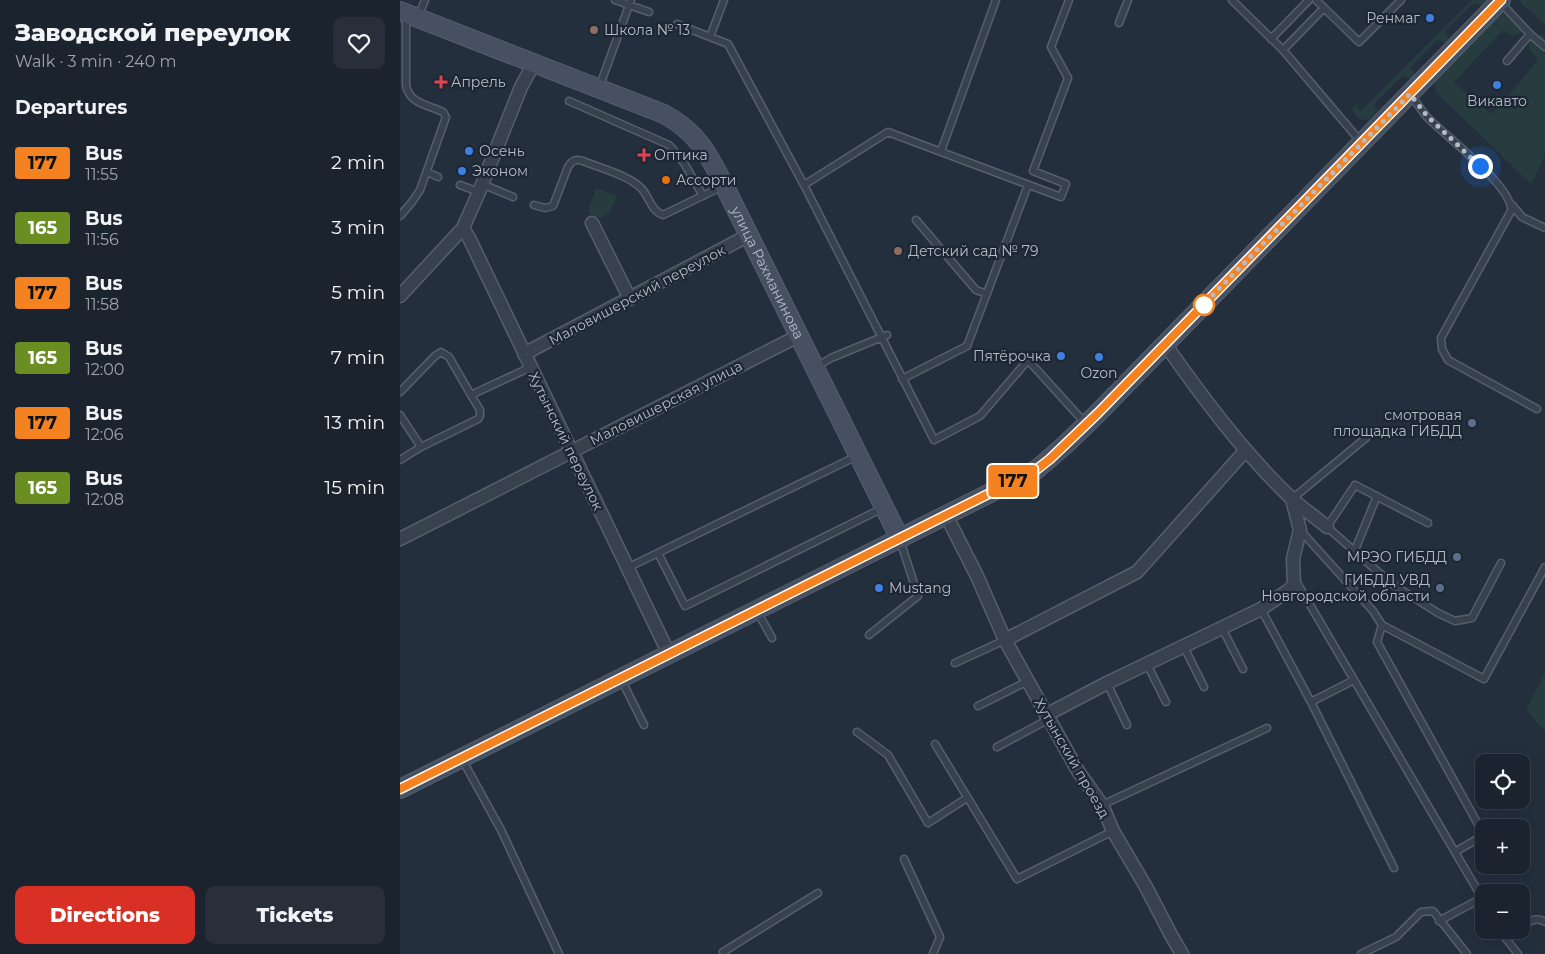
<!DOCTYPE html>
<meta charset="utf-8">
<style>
body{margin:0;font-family:Montserrat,sans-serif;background:#282f3a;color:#f1f3f6;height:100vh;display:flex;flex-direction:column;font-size:19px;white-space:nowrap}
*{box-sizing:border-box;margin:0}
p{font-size:16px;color:#a0a4aa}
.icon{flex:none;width:28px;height:28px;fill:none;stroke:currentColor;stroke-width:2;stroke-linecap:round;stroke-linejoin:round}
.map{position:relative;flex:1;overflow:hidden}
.drawer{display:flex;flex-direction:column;background:#1b232e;width:400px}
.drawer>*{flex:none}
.badge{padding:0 10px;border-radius:4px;font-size:18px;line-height:32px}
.buttons{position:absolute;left:1075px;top:754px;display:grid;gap:10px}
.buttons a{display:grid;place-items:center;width:55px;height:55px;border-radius:10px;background:#1b232e;box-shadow:0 5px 20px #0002,0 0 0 1px #39404a;font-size:25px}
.you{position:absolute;width:25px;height:25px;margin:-12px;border:4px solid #fff;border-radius:50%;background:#1a73e8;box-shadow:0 0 0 8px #1a73e833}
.map>.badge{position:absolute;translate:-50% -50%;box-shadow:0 0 0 2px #fff}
h2{padding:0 15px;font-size:19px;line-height:45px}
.round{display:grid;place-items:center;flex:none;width:52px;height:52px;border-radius:10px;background:#282f3a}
.summary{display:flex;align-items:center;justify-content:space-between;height:85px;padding:0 15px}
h1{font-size:24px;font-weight:800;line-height:38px}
.cta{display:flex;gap:10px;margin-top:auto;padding:10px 15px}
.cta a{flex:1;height:58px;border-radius:10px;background:#d93025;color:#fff;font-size:20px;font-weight:800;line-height:58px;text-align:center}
.cta a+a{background:#282f3a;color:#f1f3f6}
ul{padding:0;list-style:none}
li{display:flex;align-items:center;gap:15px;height:65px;padding:0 15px}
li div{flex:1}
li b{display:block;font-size:19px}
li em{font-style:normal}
li .badge{min-width:55px;font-weight:700;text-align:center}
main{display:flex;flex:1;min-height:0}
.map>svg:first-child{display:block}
.green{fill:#263c3f}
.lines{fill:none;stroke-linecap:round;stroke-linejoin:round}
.lane-casing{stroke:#565f6c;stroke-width:9}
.street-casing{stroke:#565f6c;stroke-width:15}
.secondary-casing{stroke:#565f6c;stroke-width:20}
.lane{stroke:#38414e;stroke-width:6}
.street{stroke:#38414e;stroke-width:12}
.secondary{stroke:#465061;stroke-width:18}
.line-casing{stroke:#fff;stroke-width:11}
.line{stroke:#f58220;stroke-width:8}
.walk{stroke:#b4bcc9;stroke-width:5;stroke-dasharray:0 9}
.shop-dot{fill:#3f7fe0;stroke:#1d2633;stroke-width:2}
.education-dot{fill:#8d6e63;stroke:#1d2633;stroke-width:2}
.health-dot{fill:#e0444e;stroke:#1d2633;stroke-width:2}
.food-dot{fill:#e8710a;stroke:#1d2633;stroke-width:2}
.stop-dot{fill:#fff;stroke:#f58220;stroke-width:2.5}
.service-dot{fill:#5c6f8a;stroke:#1d2633;stroke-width:2}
.labels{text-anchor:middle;stroke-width:4.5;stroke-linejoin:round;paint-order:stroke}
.poi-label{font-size:14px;fill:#b4bcc9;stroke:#1d2633;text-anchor:start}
.street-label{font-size:14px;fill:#b4bcc9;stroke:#1d2633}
</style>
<main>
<section class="drawer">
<div class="summary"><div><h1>Заводской переулок</h1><p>Walk · 3 min · 240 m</p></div><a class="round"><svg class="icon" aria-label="heart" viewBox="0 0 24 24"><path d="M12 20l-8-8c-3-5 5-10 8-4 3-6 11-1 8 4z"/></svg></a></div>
<h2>Departures</h2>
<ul>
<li><span class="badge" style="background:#f58220;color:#111">177</span><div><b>Bus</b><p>11:55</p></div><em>2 min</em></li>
<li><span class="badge" style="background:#6b8e23;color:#fff">165</span><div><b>Bus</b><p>11:56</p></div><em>3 min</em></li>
<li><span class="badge" style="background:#f58220;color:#111">177</span><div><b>Bus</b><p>11:58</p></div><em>5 min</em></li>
<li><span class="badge" style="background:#6b8e23;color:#fff">165</span><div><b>Bus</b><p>12:00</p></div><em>7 min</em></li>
<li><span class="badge" style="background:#f58220;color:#111">177</span><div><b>Bus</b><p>12:06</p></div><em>13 min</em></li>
<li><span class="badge" style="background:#6b8e23;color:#fff">165</span><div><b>Bus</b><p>12:08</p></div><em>15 min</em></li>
</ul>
<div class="cta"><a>Directions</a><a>Tickets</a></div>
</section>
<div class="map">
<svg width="1145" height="954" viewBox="0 0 1145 954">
<rect width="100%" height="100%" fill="#242f3e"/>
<!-- green -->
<path class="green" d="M1072,0H1088L1082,6L1074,3L1045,31L1049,38L1047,42L1044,43L1038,39L1010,67L1014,72L1013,77L1008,79L1003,75L974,104L978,111L969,120L959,119L951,109L955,105L961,111Z
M1120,0H1145V24L1123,5Z
M1110,12L1117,16L1124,23V29L1120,34L1113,36L1103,30L1054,82L1091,114L1120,82L1138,59L1129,49V41L1135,35H1142L1145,38V156L1131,184L1036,92L1035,88L1036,78L1098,16Z
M196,188L217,196L210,212L202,218L190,215L189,208Z
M1145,673V732L1126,710Z"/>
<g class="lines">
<defs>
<path id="lane" d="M215,0L249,12
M832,0L883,50L961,142
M916,0L959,42L1001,0
M1100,2L1130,34L1145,47
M18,17L25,0
M719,23L728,0
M277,24L328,44L404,185L534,440L580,416L628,360L685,423
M310,37L324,0
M871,39L909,0
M883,50L924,8
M1107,61L1130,34
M199,88L231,0
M1011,95C1016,102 1021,110 1027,117C1045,136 1113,186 1111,211L1041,338L1042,349L1048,360L1137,409
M169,101L269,145L284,163L303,196
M541,151L596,0
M27,172L38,177
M82,184L113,197
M60,185L79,192
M404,185L488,132L661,197L666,184L633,171L668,78L651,47L669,0
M134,205L145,208L153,206L168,167C172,160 176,159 183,161C200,168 228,175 241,188C249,196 251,211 263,215L323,186
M1112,205L1122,217L1145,228
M0,216L12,202L20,190L46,117L43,112C29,105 9,104 6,85V14
M516,220L576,290L587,294
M416,367L431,358L487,335
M502,379L567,346L628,185
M0,392L35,356L41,352L49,357L71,395
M0,415L21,447
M0,460L21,447L78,419L80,416V410L71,395L131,367
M892,499L967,437
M1028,523L955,485L927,527L992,584L1038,613L1055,621L1072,618L1101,563
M900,530L973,611L982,625L977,642L1084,835
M955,550L977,496
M258,553L285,606L483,508
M227,568L457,456
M896,581L1055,852
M861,609L911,702L994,868
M357,611L372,638
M982,625L1084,679L1145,567
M822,628L843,669
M469,635L518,596L500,540
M784,647L804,687
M555,663L605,640
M747,664L766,702
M221,679L244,725
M707,683L727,725
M911,702L954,680
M578,706L628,681
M457,732L488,755L528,823L567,798
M535,744L617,879L713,831
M597,747L649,719
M62,759L101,830L159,954
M702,805L867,728
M504,859L540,937L533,954
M1082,898L1084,906
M1039,921L1082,898L1055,852L1084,835
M1121,926C1129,922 1136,916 1145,922
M1099,930L1118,954
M1104,936L1115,930
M324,954L323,952L418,893
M961,954L996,937L1021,912L1033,911L1067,954"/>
<path id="street" d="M192,223L230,299
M63,228L70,240L269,654
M0,296L63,228L79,192L121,87L134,63
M765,344C803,398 843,452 891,498C902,508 915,517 927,527
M124,354L349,235
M546,515L577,576L605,640L678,771L702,805L713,831L746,887L771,935L782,954
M0,539L398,336
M605,640L737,572L846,450
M646,715L707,683L861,609L889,590L894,585L893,559L900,530L892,499"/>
<g id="secondary">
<path id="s1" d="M0,11L264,114C297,132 308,153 324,185L500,539"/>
<path d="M0,789L636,470L665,445L698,413L1101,0"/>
</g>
</defs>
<!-- lane casing -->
<use href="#lane" class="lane-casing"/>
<!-- street casing -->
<use href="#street" class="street-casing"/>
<!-- secondary casing -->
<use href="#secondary" class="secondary-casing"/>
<!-- lane -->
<use href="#lane" class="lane"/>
<!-- street -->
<use href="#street" class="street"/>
<!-- secondary -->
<use href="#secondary" class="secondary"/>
</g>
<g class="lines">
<defs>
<path id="line" d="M0,789L636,470L650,459L698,413L1101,0"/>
</defs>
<!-- line casing -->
<use href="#line" class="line-casing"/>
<!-- line -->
<use href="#line" class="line"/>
<!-- walk -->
<path class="walk" d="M804,305L802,306L1010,94L1027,116L1080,166"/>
</g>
<!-- markers -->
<g class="shop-dot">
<circle cx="1030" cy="18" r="5"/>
<circle cx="1097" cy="85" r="5"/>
<circle cx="69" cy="151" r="5"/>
<circle cx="62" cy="171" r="5"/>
<circle cx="661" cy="356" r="5"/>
<circle cx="699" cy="357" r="5"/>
<circle cx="479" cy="588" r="5"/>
</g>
<g class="education-dot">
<circle cx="194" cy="30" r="5"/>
<circle cx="498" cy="251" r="5"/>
</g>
<g class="health-dot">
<path d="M38.5 74.5h5v5h5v5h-5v5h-5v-5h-5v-5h5z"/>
<path d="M241.5 147.5h5v5h5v5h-5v5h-5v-5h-5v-5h5z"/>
</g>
<circle class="food-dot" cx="266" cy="180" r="5"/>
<circle class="stop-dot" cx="804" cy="305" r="10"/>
<g class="service-dot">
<circle cx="1072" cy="423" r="5"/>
<circle cx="1057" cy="557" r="5"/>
<circle cx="1040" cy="588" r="5"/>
</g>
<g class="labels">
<!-- poi labels -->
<g class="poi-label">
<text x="1020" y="23" text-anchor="end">Ренмаг</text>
<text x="204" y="35">Школа № 13</text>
<text x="51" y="87">Апрель</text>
<text x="1097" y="106" text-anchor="middle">Викавто</text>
<text x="79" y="156">Осень</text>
<text x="254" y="160">Оптика</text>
<text x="72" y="176">Эконом</text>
<text x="276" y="185">Ассорти</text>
<text x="508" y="256">Детский сад № 79</text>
<text x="651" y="361" text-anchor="end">Пятёрочка</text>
<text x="699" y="378" text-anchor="middle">Ozon</text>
<text x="1062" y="420" text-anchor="end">смотровая<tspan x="1062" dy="16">площадка ГИБДД</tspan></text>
<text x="1047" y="562" text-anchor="end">МРЭО ГИБДД</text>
<text x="1030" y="585" text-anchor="end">ГИБДД УВД<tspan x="1030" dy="16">Новгородской области</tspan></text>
<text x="489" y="593">Mustang</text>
</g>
<!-- street labels -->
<g class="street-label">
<text dy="5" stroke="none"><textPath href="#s1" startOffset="476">улица Рахманинова</textPath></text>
<text transform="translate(237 295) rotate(-28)" y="5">Маловишерский переулок</text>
<text transform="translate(266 403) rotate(-27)" y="5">Маловишерская улица</text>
<text transform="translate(166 441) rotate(64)" y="5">Хутынский переулок</text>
<text transform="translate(672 758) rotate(60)" y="5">Хутынский проезд</text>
</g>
</g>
</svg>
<div class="buttons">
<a><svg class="icon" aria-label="locate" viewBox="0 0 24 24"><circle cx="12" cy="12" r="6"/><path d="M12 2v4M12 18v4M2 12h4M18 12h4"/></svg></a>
<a>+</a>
<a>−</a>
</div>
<div class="you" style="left:1080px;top:166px"></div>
<b class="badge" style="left:613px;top:481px;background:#f58220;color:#111">177</b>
</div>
</main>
